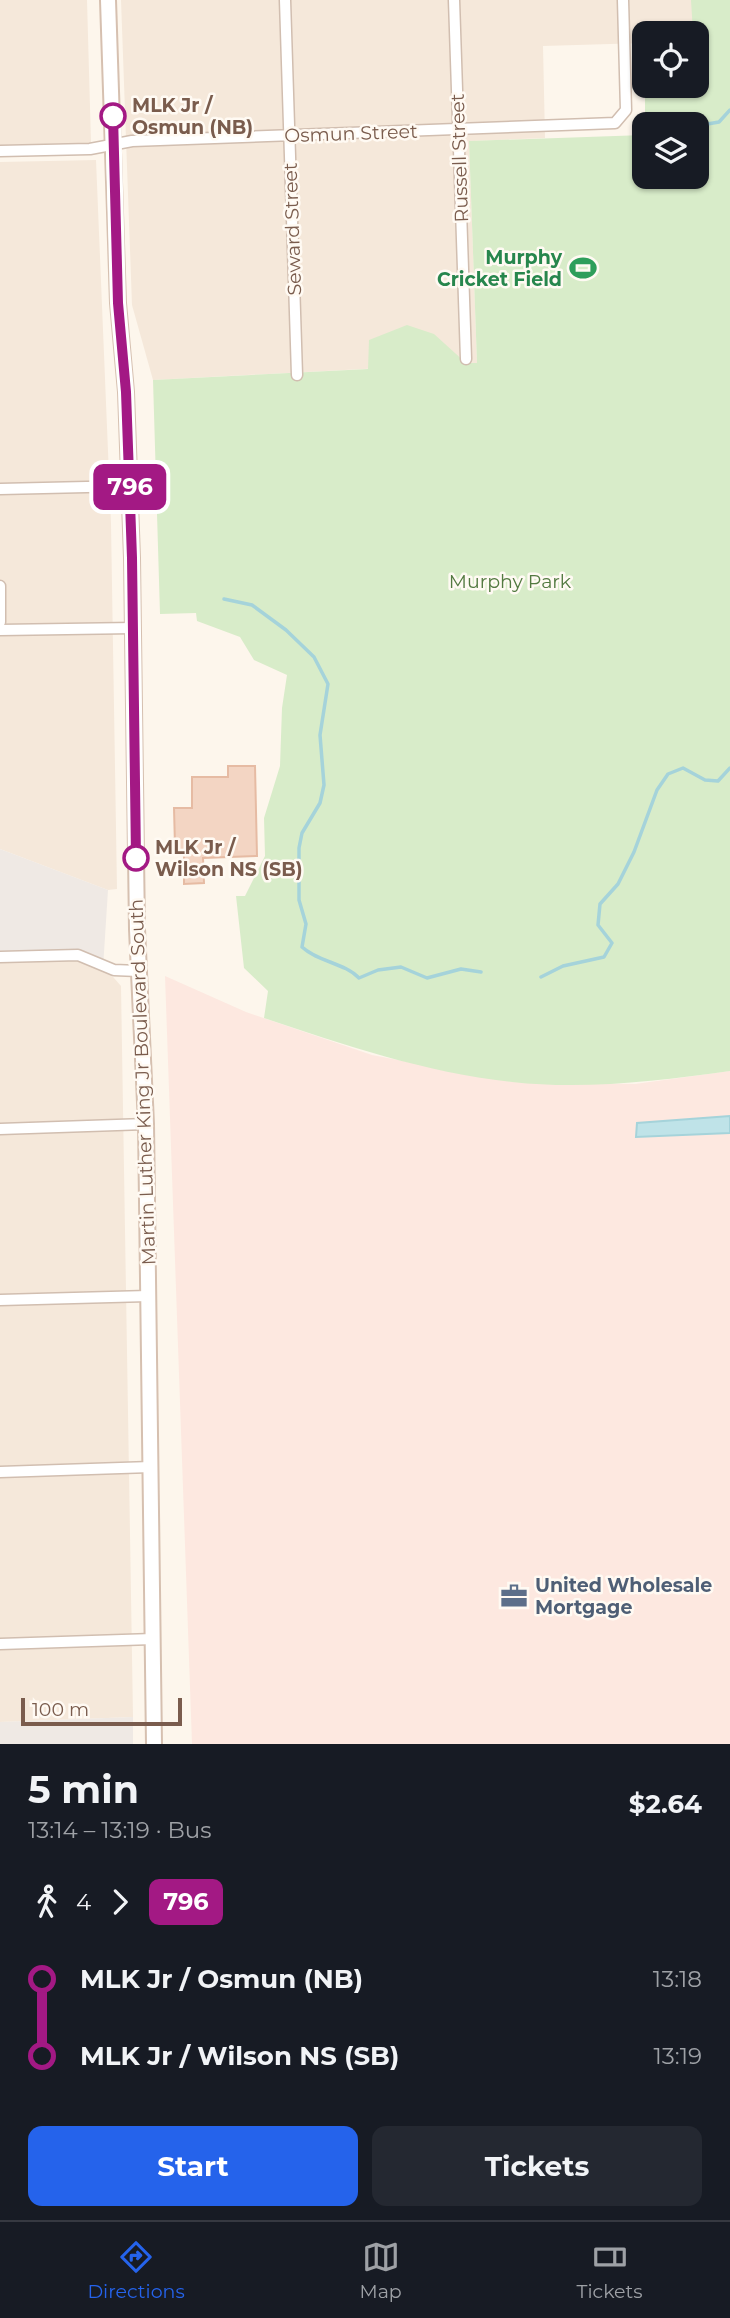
<!DOCTYPE html>
<meta charset="utf-8">
<style>
body{margin:0;font-family:Montserrat,sans-serif;background:#242831;color:#f1f3f6;height:100vh;display:flex;flex-direction:column;font-size:26px;white-space:nowrap}
*{box-sizing:border-box;margin:0}
p{font-size:23px;color:#9ea1a6}
.icon{flex:none;width:38px;height:38px;fill:none;stroke:currentColor;stroke-width:2;stroke-linecap:round;stroke-linejoin:round}
.map{position:relative;height:1744px;overflow:hidden}
.side{display:flex;flex-direction:column;background:#171b24;flex:1}
.side>*{flex:none}
.badge{padding:0 14px;border-radius:10px;font-size:24px;line-height:46px}
.tools{position:absolute;left:632px;top:21px;display:grid;gap:14px}
.tools a{display:grid;place-items:center;width:77px;height:77px;border-radius:14px;background:#171b24;box-shadow:0 2px 5px #0004;font-size:35px}
.scale{position:absolute;left:21px;bottom:18px;width:161px;box-sizing:border-box;padding-left:7px;border:4px solid #7a5c4d;border-top:0;font-size:19px;line-height:24px;white-space:nowrap;color:#7a5c4d;-webkit-text-stroke:5px #fffaf3;paint-order:stroke}
.map>.badge{position:absolute;translate:-50% -50%;box-shadow:0 0 0 4px #fff}
.legs{display:flex;align-items:center;gap:10px;height:77px;padding:0 28px;font-size:23px}
.legs p{margin-inline-start:auto}
.headline{display:flex;align-items:center;justify-content:space-between;height:119px;padding:0 28px}
h1{font-size:38px;font-weight:700;line-height:52px}
.action{display:flex;gap:14px;margin-top:auto;padding:14px 28px}
.action a{flex:1;height:80px;border-radius:14px;background:#2563eb;color:#fff;font-size:28px;font-weight:700;line-height:80px;text-align:center}
.action a+a{background:#242831;color:#f1f3f6}
ul{padding:0 28px;list-style:none}
li{display:flex;align-items:center;gap:24px;height:77px;font-size:26px}
li i{display:grid;place-items:center;width:10px;height:100%;margin:0 9px;background:currentColor}
li i::after{content:'';width:18px;height:18px;margin:-9px;border:5px solid;border-radius:50%;background:#171b24}
li p{margin-inline-start:auto}
li:first-child i{background:linear-gradient(#0000 50%,currentColor 0)}
li:last-child i{background:linear-gradient(currentColor 50%,#0000 0)}
.tabs{display:flex;justify-content:space-around;align-items:center;height:98px;border-top:2px solid #363941;background:#171b24;font-size:19px;color:#9ea1a6}
.tabs a{display:grid;justify-items:center;gap:4px}
.tabs .selected{color:#2563eb}
.map>svg:first-child{display:block}
.residential{fill:#f5e8da}
.commercial{fill:#fde8e0}
.industrial{fill:#efe9e4}
.green{fill:#d8ecc9}
.water{fill:#bfe3e8;stroke:#a5d3da;stroke-width:2}
.lines{fill:none;stroke-linecap:round;stroke-linejoin:round}
.stream{stroke:#a5d3da;stroke-width:3.5}
.building{fill:#f3d5c3;stroke:#e6bba3;stroke-width:2}
.minor-casing{stroke:#d1beb0;stroke-width:13}
.secondary-casing{stroke:#d6c0b0;stroke-width:18}
.minor{stroke:#fff;stroke-width:10}
.secondary{stroke:#fff;stroke-width:14}
.line-1-casing{stroke:#fff;stroke-width:16}
.line-1{stroke:#a31984;stroke-width:10}
.stop-1-dot{fill:#fff;stroke:#a31984;stroke-width:3.5}
.labels{text-anchor:middle;stroke-width:5;stroke-linejoin:round;paint-order:stroke}
.stop-label{font-size:19px;font-weight:bold;fill:#7a5c4d;stroke:#fffaf3;text-anchor:start}
.street-label{font-size:19px;fill:#7a5c4d;stroke:#fffaf3}
.leisure-label{font-size:19px;font-weight:bold;fill:#27864d;stroke:#fffaf3;text-anchor:end}
.park-label{font-size:19px;fill:#537a41;stroke:#fffaf3}
.service-label{font-size:19px;font-weight:bold;fill:#4e5e75;stroke:#fffaf3;text-anchor:start}
</style>
<div class="map">
<svg width="730" height="1744" viewBox="0 0 730 1744">
<rect width="100%" height="100%" fill="#fdf6ec"/>
<!-- residential -->
<path class="residential" d="M0,0H87L91,143L0,145Z
M121,0H719L696,33H644V43L543,46L545,138L469,141L477,363L153,380L132,305Z
M96,160L111,524L117,889L108,890L0,849V162Z
M82,960L107,970L121,986L133,1717L0,1722V961Z"/>
<!-- commercial -->
<path class="commercial" d="M165,976L246,1012L372,1055L512,1082L635,1084L730,1071V1744H192Z"/>
<!-- industrial -->
<path class="industrial" d="M0,849L108,890L103,968L82,960L0,961Z
M133,1717V1744H0V1722Z"/>
<!-- green -->
<path class="green" d="M691,0H730V1071C658,1081 584,1090 512,1082C427,1073 344,1045 264,1018L268,991L244,968L236,896H245L265,856L264,818L280,766L282,708L287,675L254,660L240,637L197,621L196,613L160,614L153,380L368,369L369,340L407,325L434,334L466,363H477L469,141L644,135V177H696V124H645V86H696V33H693Z"/>
<!-- water -->
<path class="water" d="M730,1116V1133L636,1137L637,1123Z"/>
<g class="lines">
<!-- stream -->
<path class="stream" d="M696,126L719,122L730,110
M224,599L252,605L286,630L314,657L328,684L320,735L324,785L320,803L302,833L299,848V900L306,924L302,947C318,962 345,963 359,978L378,970L401,967L427,978L461,969L481,972
M541,977L563,966L604,957L612,943L598,925L600,904L618,884L634,852L657,790L668,774L683,768L705,780L718,781L730,768"/>
</g>
<!-- building -->
<path class="building" d="M228,766H255L257,856L203,858L204,883L184,884V856L175,846L174,808H192V777H228Z"/>
<g class="lines">
<defs>
<path id="minor" d="M285,0L297,375
M454,0L466,359
M0,151L90,149L132,141L615,123L626,110L623,0
M0,489L130,486
M0,586V622
M0,630L134,628
M0,957L78,955L114,970L138,971
M0,1129L146,1124
M0,1300L148,1296
M0,1472L151,1467
M0,1644L153,1639"/>
<path id="secondary" d="M108,0L118,303L126,392L132,558L137,929L146,1124L154,1744"/>
</defs>
<!-- minor casing -->
<use href="#minor" class="minor-casing"/>
<!-- secondary casing -->
<use href="#secondary" class="secondary-casing"/>
<!-- minor -->
<use href="#minor" class="minor"/>
<!-- secondary -->
<use href="#secondary" class="secondary"/>
</g>
<g class="lines">
<defs>
<path id="line-1" d="M113,116L118,303L126,392L132,558L136,858"/>
</defs>
<!-- line-1 casing -->
<use href="#line-1" class="line-1-casing"/>
<!-- line-1 -->
<use href="#line-1" class="line-1"/>
</g>
<!-- icons -->
<defs>
<symbol id="stadium-bare" viewBox="-9 -9 18 18"><path d="M0-5a6.5 5 0 1 0 0 10a6.5 5 0 1 0 0-10ZM-3.5-1.8h7v3.6h-7Z" fill="#2e9e5b" stroke="#fffaf3" stroke-width="2.5" paint-order="stroke"/></symbol>
<symbol id="office-bare" viewBox="-9 -9 18 18"><path d="M-6-3h4V-5.5h4V-3h4V5H-6ZM-1-4.5V-3h2v-1.5ZM-6 0V1H6V0Z" fill="#5c6f8a" stroke="#fffaf3" stroke-width="2.5" paint-order="stroke"/></symbol>
</defs>
<g fill-rule="evenodd">
<use href="#stadium-bare" x="564" y="249" width="38" height="38"/>
<use href="#office-bare" x="495" y="1577" width="38" height="38"/>
</g>
<!-- markers -->
<g class="stop-1-dot">
<circle cx="113" cy="116" r="12"/>
<circle cx="136" cy="858" r="12"/>
</g>
<g class="labels">
<!-- stop labels -->
<g class="stop-label">
<text x="132" y="112">MLK Jr /<tspan x="132" dy="22">Osmun (NB)</tspan></text>
<text x="155" y="854">MLK Jr /<tspan x="155" dy="22">Wilson NS (SB)</tspan></text>
</g>
<!-- street labels -->
<g class="street-label">
<text transform="translate(351 133) rotate(-2)" y="7">Osmun Street</text>
<text transform="translate(459 158) rotate(-92)" y="7">Russell Street</text>
<text transform="translate(292 229) rotate(-92)" y="7">Seward Street</text>
<text transform="translate(142 1082) rotate(-92)" y="7">Martin Luther King Jr Boulevard South</text>
</g>
<!-- leisure labels -->
<g class="leisure-label">
<text x="562" y="264">Murphy<tspan x="562" dy="22">Cricket Field</tspan></text>
</g>
<!-- park labels -->
<g class="park-label">
<text x="510" y="588">Murphy Park</text>
</g>
<!-- service labels -->
<g class="service-label">
<text x="535" y="1592">United Wholesale<tspan x="535" dy="22">Mortgage</tspan></text>
</g>
</g>
</svg>
<div class="tools">
<a><svg class="icon" aria-label="locate" viewBox="0 0 24 24"><circle cx="12" cy="12" r="6"/><path d="M12 2v4M12 18v4M2 12h4M18 12h4"/></svg></a>
<a><svg class="icon" aria-label="layers" viewBox="0 0 24 24"><path d="M12 4l9 5-9 5-9-5zM3 14l9 5 9-5"/></svg></a>
</div>
<div class="scale">100 m</div>
<b class="badge" style="left:130px;top:487px;background:#a31984;color:#fff">796</b>
</div>
<section class="side">
<div class="headline"><div><h1>5 min</h1><p>13:14 – 13:19 · Bus</p></div><b>$2.64</b></div>
<div class="legs"><svg class="icon" aria-label="walk" viewBox="0 0 24 24"><circle cx="13" cy="4" r="2"/><path d="M13 8l-2 6 4 7M11 14l-3 7M7 12l3-4h3l4 4"/></svg>4<svg class="icon" aria-label="forward" viewBox="0 0 24 24"><path d="M9 5l7 7-7 7"/></svg><b class="badge" style="background:#a31984;color:#fff">796</b></div>
<ul>
<li><i style="color:#a31984"></i><b>MLK Jr / Osmun (NB)</b><p>13:18</p></li>
<li><i style="color:#a31984"></i><b>MLK Jr / Wilson NS (SB)</b><p>13:19</p></li>
</ul>
<div class="action"><a>Start</a><a>Tickets</a></div>
</section>
<nav class="tabs">
<a class="selected"><svg class="icon" aria-label="directions" viewBox="0 0 24 24"><path d="M12 3l9 9-9 9-9-9zM9 14v-3h6M13 9l2 2-2 2"/></svg>Directions</a>
<a><svg class="icon" aria-label="map" viewBox="0 0 24 24"><path d="M3 6l6-2 6 2 6-2v14l-6 2-6-2-6 2zM9 4v14M15 6v14"/></svg>Map</a>
<a><svg class="icon" aria-label="tickets" viewBox="0 0 24 24"><path d="M3 7h18v10H3zM15 7v10"/></svg>Tickets</a>
</nav>
